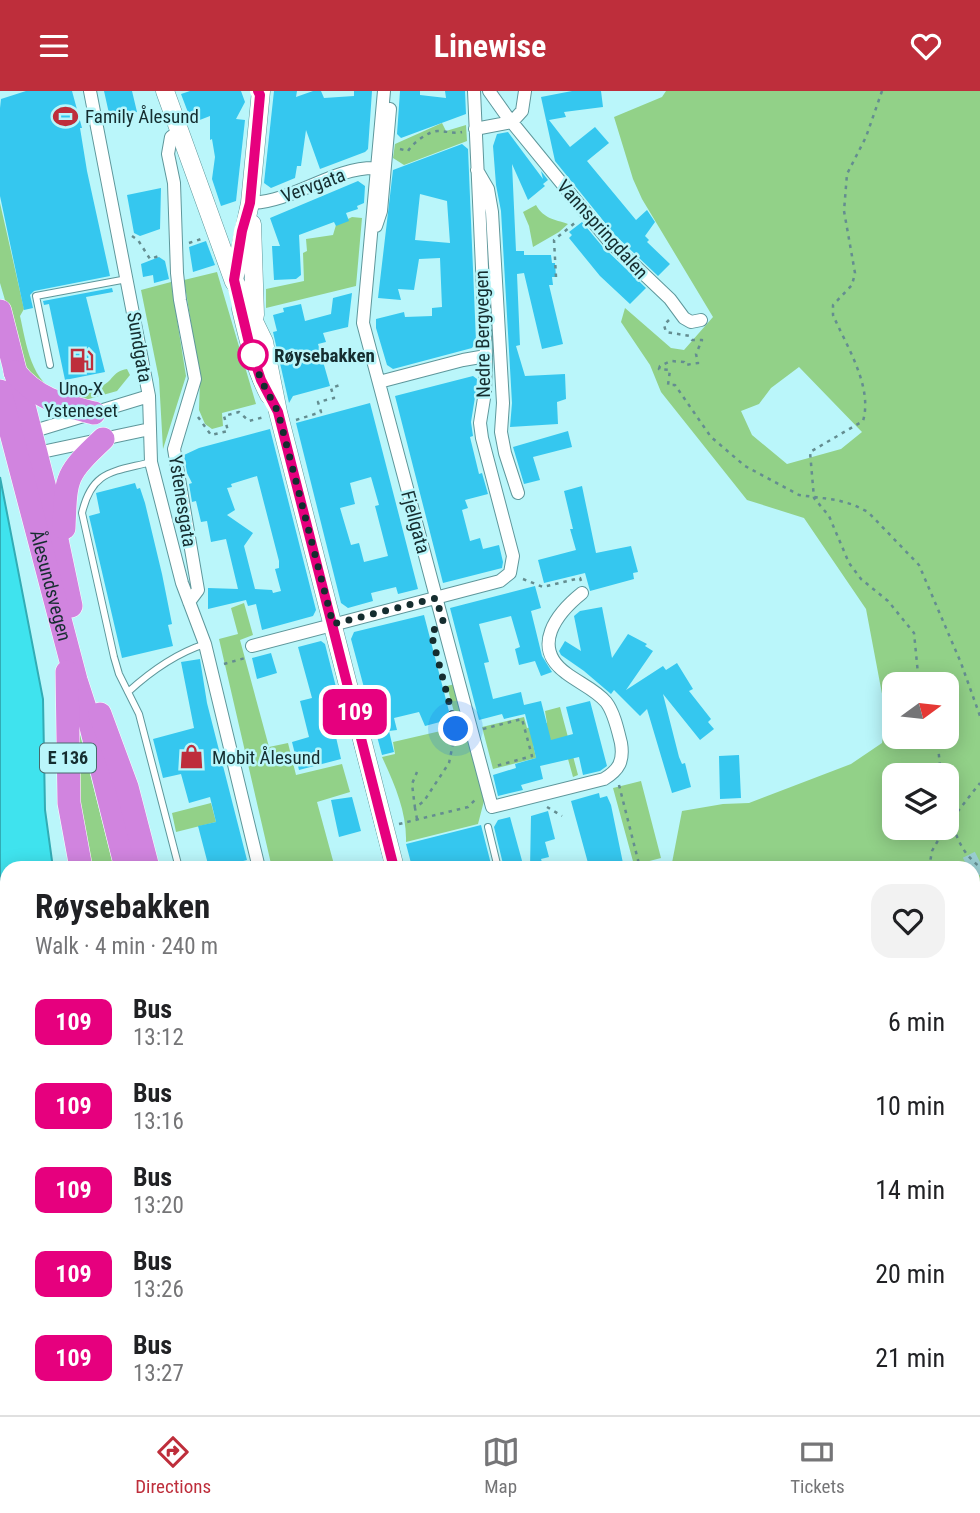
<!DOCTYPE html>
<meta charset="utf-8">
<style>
body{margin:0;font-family:"Roboto Condensed",sans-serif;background:#f2f2f2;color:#202124;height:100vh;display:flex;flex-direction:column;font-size:26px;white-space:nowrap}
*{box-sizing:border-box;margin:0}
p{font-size:23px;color:#757577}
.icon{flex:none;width:38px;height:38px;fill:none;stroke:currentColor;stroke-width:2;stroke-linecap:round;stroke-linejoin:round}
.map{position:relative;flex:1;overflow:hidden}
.drawer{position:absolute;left:0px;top:770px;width:980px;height:555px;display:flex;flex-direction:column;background:#fff;border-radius:21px 21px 0 0;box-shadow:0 4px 18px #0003}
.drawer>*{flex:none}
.badge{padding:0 14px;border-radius:10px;font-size:24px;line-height:46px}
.needle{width:46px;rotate:75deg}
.controls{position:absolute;left:882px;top:581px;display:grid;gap:14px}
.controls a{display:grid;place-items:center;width:77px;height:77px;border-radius:14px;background:#fff;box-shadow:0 4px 18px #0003;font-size:35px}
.you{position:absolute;width:35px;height:35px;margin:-18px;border:5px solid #fff;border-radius:50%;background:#1a73e8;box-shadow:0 0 0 10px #1a73e833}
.map>.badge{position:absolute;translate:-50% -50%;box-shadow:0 0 0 4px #fff}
.round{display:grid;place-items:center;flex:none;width:74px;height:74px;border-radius:21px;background:#f2f2f2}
.head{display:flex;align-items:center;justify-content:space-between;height:119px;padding:0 35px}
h1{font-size:33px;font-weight:700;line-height:52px}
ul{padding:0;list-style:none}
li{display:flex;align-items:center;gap:21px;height:84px;padding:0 35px}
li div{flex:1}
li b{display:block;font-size:26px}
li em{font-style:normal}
li .badge{min-width:77px;font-weight:700;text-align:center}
header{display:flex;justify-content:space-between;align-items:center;height:91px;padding:0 35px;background:#be2e3b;color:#fff;font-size:32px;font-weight:700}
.dock{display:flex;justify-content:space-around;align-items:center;height:98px;border-top:2px solid #e0e0e0;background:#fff;font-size:19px;color:#757577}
.dock a{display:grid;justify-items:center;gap:4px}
.dock .on{color:#be2e3b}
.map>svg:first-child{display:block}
.green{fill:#92d188;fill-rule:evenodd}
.water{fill:#3fe3ee;stroke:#32acb5;stroke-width:2}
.building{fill:#35c7ef;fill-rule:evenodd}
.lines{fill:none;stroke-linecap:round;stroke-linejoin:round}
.highway-tunnel{stroke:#99ced1;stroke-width:23;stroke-dasharray:23 11;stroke-linecap:butt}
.lane-casing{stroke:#5e979b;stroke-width:8}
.street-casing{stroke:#5e979b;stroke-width:14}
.secondary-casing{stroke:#5e979b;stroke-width:19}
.highway-casing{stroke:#fff;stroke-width:24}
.path{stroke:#648d90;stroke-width:2.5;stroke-dasharray:3.5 5;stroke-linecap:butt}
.lane{stroke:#fff;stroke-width:6}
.street{stroke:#fff;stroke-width:12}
.secondary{stroke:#fff;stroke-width:18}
.highway{stroke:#d184df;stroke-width:23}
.line-casing{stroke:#fff;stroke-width:16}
.line{stroke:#e6007e;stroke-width:10}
.walk{stroke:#152d2f;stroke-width:7;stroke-dasharray:0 12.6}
.stop-dot{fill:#fff;stroke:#e6007e;stroke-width:3.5}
.labels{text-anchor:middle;stroke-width:5;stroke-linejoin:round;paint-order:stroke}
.shield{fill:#baf6fa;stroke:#46696c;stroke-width:2}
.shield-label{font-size:18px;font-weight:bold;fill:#152d2f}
.poi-label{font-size:19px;fill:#152d2f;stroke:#baf6fa;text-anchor:start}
.street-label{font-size:19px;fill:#152d2f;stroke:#baf6fa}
.stop-label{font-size:19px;font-weight:bold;fill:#152d2f;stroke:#baf6fa;text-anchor:start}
</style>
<header><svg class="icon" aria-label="menu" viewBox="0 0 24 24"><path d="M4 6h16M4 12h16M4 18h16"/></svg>Linewise<svg class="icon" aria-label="heart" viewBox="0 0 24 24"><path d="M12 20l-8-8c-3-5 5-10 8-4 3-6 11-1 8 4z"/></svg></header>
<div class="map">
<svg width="980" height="1324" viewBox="0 0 980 1324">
<rect width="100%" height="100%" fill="#baf6fa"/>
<!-- green -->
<path class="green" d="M666,0H980V1194L973,1187V777H671L682,720L723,713L749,712L851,673L882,652L886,624L866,518L804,427L747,409L661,301L650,274L621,231L625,217L671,257L684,259L713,226L642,108L633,88L614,26L662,6ZM799,276L862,341L841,358L787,373L752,344L741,320L759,313L771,297ZM894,593H947V646H894ZM894,684H947V737H894Z
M442,32L446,40L466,34L467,50L404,74L393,67L395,53Z
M0,112L24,218L20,225C26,251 31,295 63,303C74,305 91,299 101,295C113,291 112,280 127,278L130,284L117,300L85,309L57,305L26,281L0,192Z
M536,114C544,128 554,128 568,133L559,141L533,156L529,135L523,121Z
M352,126L362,127L356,195L266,217V198L304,190L303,162L307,160L306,148L333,144L336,134Z
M217,181L256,313L222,322L223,335L212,338L205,333L199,319L200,287L184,189Z
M171,191L186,285L163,358L159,288L141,199Z
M244,512L253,544L240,549L269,656L288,652L296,684L342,673L350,701L317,711L335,777H272L219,548L238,543L231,517Z
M455,593L485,706L478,733L406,751C407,721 394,692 382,666L395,663L393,651L458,636L447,595Z
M560,616L578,684L573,686L568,668L557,670L550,648L533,653L536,667L493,678L482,636L524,626L527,637L547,632L545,620Z
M75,624L114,777H90L77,709Z
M641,690L661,767L634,774L613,697Z
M211,712L216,731L176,741L172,722Z
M873,1318H946L947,1324H874Z"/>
<!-- water -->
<path class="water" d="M0,386L43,608L45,719L53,777H7V1318H216L219,1324H0Z"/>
<!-- building -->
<path class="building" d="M26,0H72L82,37H80L87,80L110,185L34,200L30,204L33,217L24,219L0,105V17L1,8Z
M104,0H132L137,21L110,27Z
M190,0H241L245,11L236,28L245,29L236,110L221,115L212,88L215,66L212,48L210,49V25L192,32L181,3Z
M274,0H297L296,6L313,0H321L324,7L354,5V0H372L368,58L365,61L320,78L306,39L301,75H297L295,87L271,97L264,92Z
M400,0H420V4L446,7L445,0H465L466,23L401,47L397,43Z
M572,0H601L603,16L564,21L566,26L549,29L570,56L595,36L609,52L587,70L636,129L647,119L655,131L645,145L649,149L647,151L670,173L658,185L614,143L555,70L541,6Z
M508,41L543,88L541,80L548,89L543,93L545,95L528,109L512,73L516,160H524V164H551L552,172H555L556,186H552L553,194H549L563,253L542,258L524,182L517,183L520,254L516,255L525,285L565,283L566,308L557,311L558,333L510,336L512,312L501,120L496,94L493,55L497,43Z
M462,53L468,58L476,250L472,257L393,278L387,274L376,237V228L404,221L405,226L432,225V217L442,216L440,167L419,168L414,199L398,198L401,209L378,207L393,79ZM420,103L447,110L450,152L415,149Z
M358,90L365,95L364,112L357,115L358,118L346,122L349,130L336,135L334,131L299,144L301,184L296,188L274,189L272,155H280L270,127Z
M161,97L160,138L140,145L134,142L127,104Z
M582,131L602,155L646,197L630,213L600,185L569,147L572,144L569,141Z
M206,150L215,174L193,181L189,156Z
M159,166L165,170L169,188L154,192L153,184L143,186L141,173Z
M112,197L113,201L86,206L105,281L65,289L49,213L44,214L43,210Z
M352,202L348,236L323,242L326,251L318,253L330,295L293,305L289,312L273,241L277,240L273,224L284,221L283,217L301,213L305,230L331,223L333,207Z
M473,285L477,288L476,300L471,331L473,345L470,346L479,383L482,382L488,403L465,409L468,417L462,419L470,450L480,447L483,458L499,454L503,471L502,477L443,492L395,305Z
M370,312L418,498L398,503L396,496L371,502L373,510L348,517L341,512L296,332ZM371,386L379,414L375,415L388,465L364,471L359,452L351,454L340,417L355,413L350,392Z
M270,338L316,519L313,525L262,539L256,513L248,515L246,509L208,518V497L238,498L226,448L211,451L207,430L201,431L196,410L192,411L189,393L192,392L187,382L184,364L199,357ZM257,385L279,470V477L275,478L281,500L257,506L273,502L272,499L255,498L244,455L253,442L227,424L235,419L227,397L232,396L231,393Z
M568,340L572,356L533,366L540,389L524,393L513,356Z
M135,392L137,398L140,397L145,412L162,483L172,533L168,534L173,555L122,567L89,425L100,422L96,402Z
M582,395L596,462L631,455L638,481L633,482L634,488L590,500L585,482L544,492L538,469L576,459L570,438H573L564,400Z
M535,495L541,517L531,520L542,565L552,581L541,585L535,570L519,574L515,558L520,556L511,525L479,533L489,571L484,572L493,608L521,601L524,614L541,610L551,649L573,643L566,616L590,610L607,675L600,680L583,684L579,666L540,675L543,688L521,694L523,699L498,705L493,684L516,677L515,673L536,667L533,654L525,623L504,628L502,623L479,629L450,517Z
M602,516L612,567L628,543L647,553L645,555L653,560L626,599L663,575L666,579L677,572L693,598L689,600L711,628L708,631L714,638L700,649L663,603L679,666L682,673L685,672L691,696L672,702L647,618L640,625L614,599L611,603L584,580L561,564L559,560L565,550L581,560L574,525L580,520Z
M424,524L451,628L425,635L419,621L394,627L397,639L389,640L394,661L382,664L351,548L354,541Z
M321,550L325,553L336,596L325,598L341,668L299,679L292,651L309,646L300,610L312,607L298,556Z
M271,562L277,582L257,588L252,567Z
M200,568L207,612L247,769L217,777H209L198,735L216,731L210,706L189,712L181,683L163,687L153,648L194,637L181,571Z
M739,664L741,707L720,708L719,665Z
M599,702L600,707L607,705L611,714L624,777H596L588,772L571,710Z
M352,706L361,740L339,746L331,709Z
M548,720L555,748L545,751L549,766L541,768L544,777H530L531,725Z
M510,726L524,777H504L494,736L498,729Z
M481,734L492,777H416L415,771L411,772L406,753Z"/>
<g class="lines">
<!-- highway-tunnel -->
<path class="highway-tunnel" d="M968,777L980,771
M973,796L980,794
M973,852L980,851"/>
<defs>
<path id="lane" d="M50,274L36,205L127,188
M151,371C113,381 92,379 82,422L114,566L119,583L139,623L179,777
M128,601C150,581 177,562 205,553
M488,736L498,777
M346,1318L349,1324"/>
<path id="street" d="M90,0L149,305L151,371L182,492L205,553L259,777
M384,0L363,232L492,716L604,688C619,679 624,670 621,652C618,640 614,621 606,611C596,599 579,592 566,582C530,556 557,522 582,502
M489,0L506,24L608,149L670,208L684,227L691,231L701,229
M512,31L522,20L525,0
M475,38L512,31
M179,40L171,46L168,63L174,92L177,182L180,209L195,288L174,358L198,499L189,511
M477,79L488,98L492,121L503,312L501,341L505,362L518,402
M250,112C294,111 332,76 376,77
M376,135L381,120L390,18
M379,291L463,269L486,265
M27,345L31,341L149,305
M32,361L37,362L150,338
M252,555L500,490L510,482L513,465L482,347L480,332L485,301L486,265L474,0
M973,1276L980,1289
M398,1318L400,1324
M641,1318L643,1324
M818,1318L820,1324"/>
<path id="secondary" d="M165,0L234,191
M261,0L250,112L234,189L264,251L278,321L395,777
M252,133L255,224
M241,218C248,248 255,277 269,304
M532,1318L534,1324"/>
<g id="highway">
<path d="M0,220L52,425L71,515"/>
<path d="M15,281C36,308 63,314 94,322"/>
<path id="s1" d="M0,300L76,589L90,632L126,777"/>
<path d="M64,437C66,385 65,384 103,348"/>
<path d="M67,581L69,712L81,777"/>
<path d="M100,623L127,696L148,777"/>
<path d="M248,1318L251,1324"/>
<path d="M293,1318L296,1324"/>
<path d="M315,1318L318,1324"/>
</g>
</defs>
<!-- lane casing -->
<use href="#lane" class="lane-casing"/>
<!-- street casing -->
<use href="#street" class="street-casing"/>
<!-- secondary casing -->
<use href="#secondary" class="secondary-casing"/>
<!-- highway casing -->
<use href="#highway" class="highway-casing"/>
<!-- path -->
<path class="path" d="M882,0L866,46L847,83L844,120L855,182L852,194L833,214V224C847,256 873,296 863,330L810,361L814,407L829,425L849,472L861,488L888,510L914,542L919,593
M400,58L408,60C412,53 428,40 438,40C447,40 452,43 462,41
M132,145L138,149L150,168L162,164
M189,152L201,148
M556,186L554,149L576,131
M669,229L664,234L666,241L690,245L692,249H702L696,263L698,272L685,274L684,271L671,270L660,275L659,278L670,279L668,294H675L711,346L745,375L799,404L837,409L854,414L868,421L919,474L961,572L980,625
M198,326L211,344L228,340L224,325L239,321L249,330L264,326
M296,329L321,321L318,311L334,307L331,297L340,294
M523,488L543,496L580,487L581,490
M224,573L245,567
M483,638L522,628L532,665L496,675
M937,646L941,684
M619,694L640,777
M947,711C954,738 957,758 980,776
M547,716L562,725
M415,717L412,693L417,681
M417,728L415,717L424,710L449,672L456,638
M399,733L468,716L475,709
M947,734L980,692
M929,777L932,760L945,737
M973,950L980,969"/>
<!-- lane -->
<use href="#lane" class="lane"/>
<!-- street -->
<use href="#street" class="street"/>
<!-- secondary -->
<use href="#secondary" class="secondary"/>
<!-- highway -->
<use href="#highway" class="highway"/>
</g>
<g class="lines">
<defs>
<path id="line" d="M258,0L260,4L250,112L242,140L234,189L250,256L261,289L278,321L394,777"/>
</defs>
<!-- line casing -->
<use href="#line" class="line-casing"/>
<!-- line -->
<use href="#line" class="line"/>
<!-- walk -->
<path class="walk" d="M253,264L250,256L261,289L278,321L333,533L436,507L443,530L431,542L456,638"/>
</g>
<!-- icons -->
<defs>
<symbol id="stadium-bare" viewBox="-9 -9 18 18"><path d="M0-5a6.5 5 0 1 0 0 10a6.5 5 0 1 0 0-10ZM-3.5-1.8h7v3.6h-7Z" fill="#be2e3b" stroke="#baf6fa" stroke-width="2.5" paint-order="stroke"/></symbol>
<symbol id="fuel-bare" viewBox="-9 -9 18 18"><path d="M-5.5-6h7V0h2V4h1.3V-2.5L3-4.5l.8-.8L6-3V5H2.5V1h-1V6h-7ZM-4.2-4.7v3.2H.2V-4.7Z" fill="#be2e3b" stroke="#baf6fa" stroke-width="2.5" paint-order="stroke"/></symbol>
<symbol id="shop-bare" viewBox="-9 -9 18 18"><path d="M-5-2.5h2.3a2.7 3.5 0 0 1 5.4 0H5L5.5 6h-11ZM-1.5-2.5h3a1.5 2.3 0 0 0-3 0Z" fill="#be2e3b" stroke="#baf6fa" stroke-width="2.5" paint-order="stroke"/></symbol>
</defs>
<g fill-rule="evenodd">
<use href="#stadium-bare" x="48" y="8" width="35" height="35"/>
<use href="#fuel-bare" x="64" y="252" width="35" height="35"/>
<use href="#shop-bare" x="174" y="648" width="35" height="35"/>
</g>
<!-- markers -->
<circle class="stop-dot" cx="253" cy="264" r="14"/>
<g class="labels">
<!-- shield labels -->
<rect class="shield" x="40" y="652.5" width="56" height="29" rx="5"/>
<g class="shield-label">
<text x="68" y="673">E 136</text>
</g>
<!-- poi labels -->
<g class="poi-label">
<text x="85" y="32">Family Ålesund</text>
<text x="81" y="304" text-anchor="middle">Uno-X<tspan x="81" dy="22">Ysteneset</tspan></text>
<text x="212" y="673">Mobit Ålesund</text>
</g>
<!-- street labels -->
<g class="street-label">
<text transform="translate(313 94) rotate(-20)" y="7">Vervgata</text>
<text transform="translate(603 138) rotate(48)" y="7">Vannspringdalen</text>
<text transform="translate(482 243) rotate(-91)" y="7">Nedre Bergvegen</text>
<text transform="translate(140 256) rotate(80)" y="7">Sundgata</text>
<text transform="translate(183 410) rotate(81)" y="7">Ystenesgata</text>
<text transform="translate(416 431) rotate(75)" y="7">Fjellgata</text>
<text dy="7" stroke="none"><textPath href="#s1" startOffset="201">Ålesundsvegen</textPath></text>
</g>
<!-- stop labels -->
<g class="stop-label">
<text x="274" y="271">Røysebakken</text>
</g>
</g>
</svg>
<div class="controls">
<a><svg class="needle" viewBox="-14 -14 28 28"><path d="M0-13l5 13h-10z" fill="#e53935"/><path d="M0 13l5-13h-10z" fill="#757577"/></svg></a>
<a><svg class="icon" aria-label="layers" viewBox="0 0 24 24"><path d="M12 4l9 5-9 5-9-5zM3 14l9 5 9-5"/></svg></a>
</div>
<div class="you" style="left:456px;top:638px"></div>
<b class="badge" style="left:355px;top:621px;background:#e6007e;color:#fff">109</b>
<section class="drawer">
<div class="head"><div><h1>Røysebakken</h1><p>Walk · 4 min · 240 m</p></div><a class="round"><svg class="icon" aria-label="heart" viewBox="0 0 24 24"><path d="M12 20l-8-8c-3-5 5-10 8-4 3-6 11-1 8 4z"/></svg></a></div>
<ul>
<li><span class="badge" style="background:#e6007e;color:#fff">109</span><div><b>Bus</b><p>13:12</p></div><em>6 min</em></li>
<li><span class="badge" style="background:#e6007e;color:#fff">109</span><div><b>Bus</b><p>13:16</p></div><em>10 min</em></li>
<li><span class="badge" style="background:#e6007e;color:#fff">109</span><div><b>Bus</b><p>13:20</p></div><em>14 min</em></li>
<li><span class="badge" style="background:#e6007e;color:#fff">109</span><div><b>Bus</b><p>13:26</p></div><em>20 min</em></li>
<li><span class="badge" style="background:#e6007e;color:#fff">109</span><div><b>Bus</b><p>13:27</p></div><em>21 min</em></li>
</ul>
</section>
</div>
<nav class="dock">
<a class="on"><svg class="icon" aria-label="directions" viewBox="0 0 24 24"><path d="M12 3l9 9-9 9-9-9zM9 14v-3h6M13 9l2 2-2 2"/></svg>Directions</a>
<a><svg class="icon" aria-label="map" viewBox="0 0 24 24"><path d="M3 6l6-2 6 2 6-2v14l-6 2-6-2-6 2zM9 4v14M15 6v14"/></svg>Map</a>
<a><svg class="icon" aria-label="tickets" viewBox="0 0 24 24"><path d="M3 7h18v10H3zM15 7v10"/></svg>Tickets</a>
</nav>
